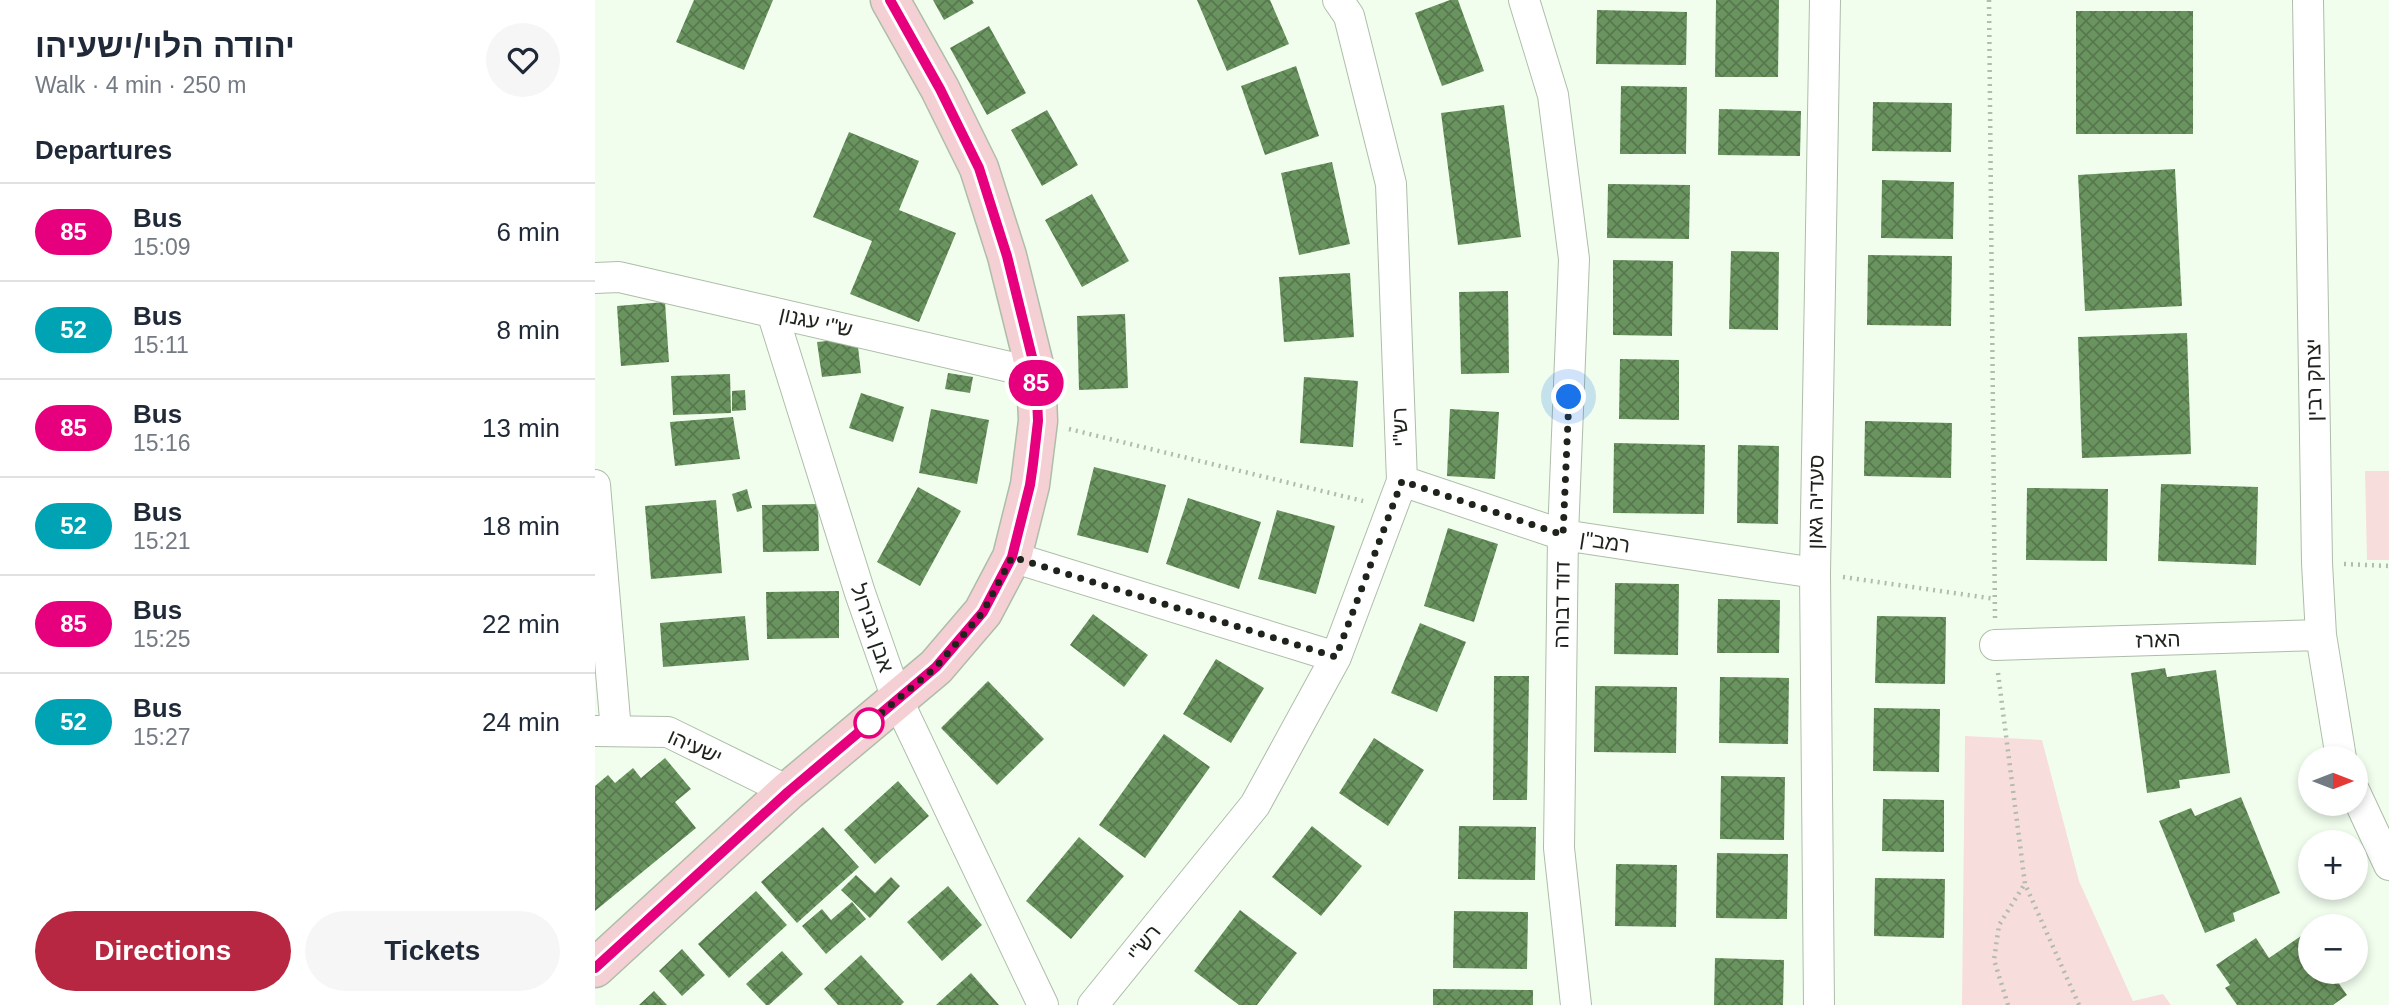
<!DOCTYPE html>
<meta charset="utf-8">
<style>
body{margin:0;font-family:Arial,Heebo,sans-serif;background:#f6f6f7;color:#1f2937;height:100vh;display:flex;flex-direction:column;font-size:26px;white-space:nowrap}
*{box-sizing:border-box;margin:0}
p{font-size:23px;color:#747a83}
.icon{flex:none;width:38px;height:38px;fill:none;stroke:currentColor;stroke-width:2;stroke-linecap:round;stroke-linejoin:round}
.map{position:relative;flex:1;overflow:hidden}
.details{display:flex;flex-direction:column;background:#fff;width:595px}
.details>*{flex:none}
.badge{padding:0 14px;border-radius:23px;font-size:24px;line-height:46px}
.needle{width:46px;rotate:90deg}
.tools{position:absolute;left:1703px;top:746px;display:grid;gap:14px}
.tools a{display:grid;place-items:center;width:70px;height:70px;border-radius:50%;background:#fff;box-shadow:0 4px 10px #0003;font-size:35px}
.you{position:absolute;width:35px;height:35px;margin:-18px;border:5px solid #fff;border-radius:50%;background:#1a73e8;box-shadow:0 0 0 10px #1a73e833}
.map>.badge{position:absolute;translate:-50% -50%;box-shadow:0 0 0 4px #fff}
h2{padding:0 35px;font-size:26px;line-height:63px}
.round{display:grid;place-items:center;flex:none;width:74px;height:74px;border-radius:37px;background:#f6f6f7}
.headline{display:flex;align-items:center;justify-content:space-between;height:119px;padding:0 35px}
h1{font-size:33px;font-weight:800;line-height:52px}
.primary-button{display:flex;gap:14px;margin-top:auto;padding:14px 35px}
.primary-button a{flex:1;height:80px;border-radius:42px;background:#b82741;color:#fff;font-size:28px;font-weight:800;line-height:80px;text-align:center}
.primary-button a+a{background:#f6f6f7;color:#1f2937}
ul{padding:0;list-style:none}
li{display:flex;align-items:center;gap:21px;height:98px;padding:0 35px;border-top:2px solid #e0e1e3}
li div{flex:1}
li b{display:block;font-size:26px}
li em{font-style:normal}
li .badge{min-width:77px;font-weight:700;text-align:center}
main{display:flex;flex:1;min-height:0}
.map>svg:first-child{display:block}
.park{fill:#f8dddd}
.building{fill:url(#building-cross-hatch)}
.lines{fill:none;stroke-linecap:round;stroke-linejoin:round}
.street-casing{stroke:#aebda9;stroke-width:32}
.secondary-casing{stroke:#aebda9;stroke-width:41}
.path{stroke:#b1bbae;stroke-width:4.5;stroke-dasharray:2 5;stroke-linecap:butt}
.street{stroke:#fff;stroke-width:30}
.secondary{stroke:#f4d0d4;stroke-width:38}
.line-casing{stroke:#fff;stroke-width:16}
.line{stroke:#e6007e;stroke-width:10}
.walk{stroke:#1e231c;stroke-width:7;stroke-dasharray:0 12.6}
.stop-dot{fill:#fff;stroke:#e6007e;stroke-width:3.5}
.labels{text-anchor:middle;stroke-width:5;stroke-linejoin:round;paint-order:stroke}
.street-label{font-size:21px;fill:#1e231c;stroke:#fff}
</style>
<main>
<section class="details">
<div class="headline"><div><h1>יהודה הלוי/ישעיהו</h1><p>Walk · 4 min · 250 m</p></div><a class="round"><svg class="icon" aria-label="heart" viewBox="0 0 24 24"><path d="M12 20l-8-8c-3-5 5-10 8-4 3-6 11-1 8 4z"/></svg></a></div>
<h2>Departures</h2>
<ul>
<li><span class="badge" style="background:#e6007e;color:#fff">85</span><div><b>Bus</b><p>15:09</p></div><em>6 min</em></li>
<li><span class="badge" style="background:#00a3b4;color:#fff">52</span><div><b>Bus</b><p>15:11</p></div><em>8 min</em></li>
<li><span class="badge" style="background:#e6007e;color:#fff">85</span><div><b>Bus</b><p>15:16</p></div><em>13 min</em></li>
<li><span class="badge" style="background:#00a3b4;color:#fff">52</span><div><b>Bus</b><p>15:21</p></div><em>18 min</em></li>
<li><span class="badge" style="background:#e6007e;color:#fff">85</span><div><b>Bus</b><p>15:25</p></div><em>22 min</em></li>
<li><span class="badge" style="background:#00a3b4;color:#fff">52</span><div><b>Bus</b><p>15:27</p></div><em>24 min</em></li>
</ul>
<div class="primary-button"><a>Directions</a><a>Tickets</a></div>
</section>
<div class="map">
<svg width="1794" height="1005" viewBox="0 0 1794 1005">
<defs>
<pattern id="building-cross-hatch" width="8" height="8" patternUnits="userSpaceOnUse" patternTransform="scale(1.75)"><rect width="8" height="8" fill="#6a945f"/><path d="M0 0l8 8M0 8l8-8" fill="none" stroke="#57784e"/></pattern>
</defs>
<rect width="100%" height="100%" fill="#f1feee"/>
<!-- park -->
<path class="park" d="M1770,471H1794V560H1772Z
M1370,736L1447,740L1484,881L1538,1001L1568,994L1576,1005H1367Z"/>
<!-- building -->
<path class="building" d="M99,0H178L149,70L81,42Z
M338,0H377L379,3L349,20Z
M602,0H675L694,44L632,71Z
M855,0H863L889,71L847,86L820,13Z
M1121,0H1184L1183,77H1120Z
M1002,10L1092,12L1091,65L1001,64Z
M1481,11H1598V134H1481Z
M394,26L431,93L392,115L355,48Z
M701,66L724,136L670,155L646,86Z
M1026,86L1092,87L1091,154H1025Z
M1278,102L1357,103L1356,152L1277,151Z
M909,105L926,237L863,245L846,113Z
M1124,109L1206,111L1205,156L1123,155Z
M452,110L483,165L447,186L416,130Z
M254,132L324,161L304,210L361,233L324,322L255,294L277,241L218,217Z
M737,162L755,244L704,255L686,173Z
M1580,169L1587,306L1490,311L1483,175Z
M1287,180L1359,182L1358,239L1286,238Z
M1013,184L1095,185L1094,239L1012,238Z
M497,194L534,261L487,287L450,220Z
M1136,251L1184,252L1183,330L1134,329Z
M1273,255L1357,256L1356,326L1272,325Z
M1018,260L1078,261L1077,336L1018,335Z
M755,273L759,337L689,342L684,277Z
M913,291L914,373L866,374L864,292Z
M70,302L74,362L26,366L22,306Z
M530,314L533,388L484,390L482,316Z
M1592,333L1596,454L1487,458L1483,337Z
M262,338L266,373L227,377L222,342Z
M1025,359L1084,360V420L1024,419Z
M353,373L378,377L375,393L350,389Z
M135,374L136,413L78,415L76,376Z
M709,377L763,381L758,447L705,443Z
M150,390L151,410L137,411V391Z
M266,393L309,407L298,442L254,428Z
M336,409L394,420L382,484L324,473Z
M855,409L904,412L900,479L852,476Z
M138,417L145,459L80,466L75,422Z
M1270,421L1357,423L1356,478L1269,476Z
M1019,443L1110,445L1109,514L1018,513Z
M1143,445L1184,446L1183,524L1142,523Z
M499,467L571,485L553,553L482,535Z
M1566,484L1663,487L1661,565L1563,561Z
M323,487L366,511L325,586L282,562Z
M1432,488L1513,489L1512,561L1431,560Z
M152,489L157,508L142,512L137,494Z
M593,498L666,522L644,589L571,564Z
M121,500L127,573L56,579L50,506Z
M223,504L224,551L168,552L167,505Z
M682,510L740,526L721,594L663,579Z
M853,528L903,544L879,622L829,606Z
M1020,583L1084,584L1083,655L1019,654Z
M244,591V638L172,639L171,592Z
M1123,599L1185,600L1184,653H1122Z
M498,614L553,655L529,687L475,645Z
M150,616L154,660L68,667L65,623Z
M1282,616L1351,617L1350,684L1280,683Z
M825,623L871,642L842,712L796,693Z
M621,659L669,688L636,743L588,714Z
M1570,668L1572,677L1621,670L1635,773L1584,780L1585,788L1552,793L1536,673Z
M899,676H934L932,800H898Z
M1125,677L1194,678L1193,744L1124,743Z
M393,681L449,739L402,785L346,728Z
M1000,686L1082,687L1081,753L999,752Z
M1279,708L1345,709L1344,772L1278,771Z
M569,734L615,767L550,858L504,825Z
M779,738L829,770L793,826L744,793Z
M70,758L96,789L80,802L101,828L0,911V786L13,775L20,783L38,768L46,778Z
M1126,776L1190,777L1189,840L1125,839Z
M303,781L334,816L280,864L249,830Z
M1646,797L1685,893L1638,913L1640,921L1610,933L1564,821L1596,808L1600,816Z
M1288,799L1349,800V852L1287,851Z
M717,826L767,866L726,916L677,877Z
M864,826L941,827L940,880L863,879Z
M228,827L264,867L202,923L166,882Z
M484,837L529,876L476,939L431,901Z
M1122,853L1193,854L1192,919L1121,918Z
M1021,864L1082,865L1081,927L1020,926Z
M261,875L280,893L296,877L305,886L275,918L246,890Z
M1280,878L1350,879L1349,938L1279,936Z
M353,886L387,925L347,961L312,922Z
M161,891L192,925L134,978L103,944Z
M257,902L271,919L231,954L207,926L227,909L236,920Z
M645,910L702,953L662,1005H644L599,971Z
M859,911L933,912L932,969L858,968Z
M1709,934L1715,942V971H1735L1752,995L1738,1005H1642L1630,988L1635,985L1621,965L1661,938L1674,958Z
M87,949L110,975L87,996L64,971Z
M187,951L208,974L174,1005H171L151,984Z
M266,955L309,1002L306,1005H243L229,989Z
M1120,958L1189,960L1188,1005H1119Z
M376,973L404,1005H341Z
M838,989L938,990V1005H838Z
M59,991L72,1005H44Z"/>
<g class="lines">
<defs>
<path id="street" d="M929,0L958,95L979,259L968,535L964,848L981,1005
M1713,0L1722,563L1726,635L1746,758
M0,278L24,277L441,373
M177,312L265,593L302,699L448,1005
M807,481L968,535L1220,573
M0,485L21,731
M417,557L741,657
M1400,645L1726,635
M0,731L73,732L193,791
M1760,792L1794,865
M498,1005L660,805L741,657L807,481L796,184L754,16L743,0
M1224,1005L1220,573L1230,0"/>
<path id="secondary" d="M0,968L193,791L341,667L388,612L417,557L435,485L443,421L441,373L412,256L384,168L345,89L295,0"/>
</defs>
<!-- street casing -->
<use href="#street" class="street-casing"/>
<!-- secondary casing -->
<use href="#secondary" class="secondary-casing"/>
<!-- path -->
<path class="path" d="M1394,0L1400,619
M474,429L768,501
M1749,564L1794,566
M1248,577L1400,599
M1403,673L1430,884L1484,1005
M1413,1005L1399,960L1404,925L1429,885"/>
<!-- street -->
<use href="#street" class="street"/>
<!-- secondary -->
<use href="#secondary" class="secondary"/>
</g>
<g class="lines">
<defs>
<path id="line" d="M0,968L193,792L341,667L388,612L417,557L435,485L438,464L443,421L441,373L412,256L384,168L345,89L295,0"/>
</defs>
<!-- line casing -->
<use href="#line" class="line-casing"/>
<!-- line -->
<use href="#line" class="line"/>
<!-- walk -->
<path class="walk" d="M274,723L266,730L341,667L388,612L417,557L741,657L807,481L968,535L974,397"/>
</g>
<!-- markers -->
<circle class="stop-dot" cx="274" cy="723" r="14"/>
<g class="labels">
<!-- street labels -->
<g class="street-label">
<text transform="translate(221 322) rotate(13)" y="7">ש"י עגנון</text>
<text transform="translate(1719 380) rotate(-91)" y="7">יצחק רבין</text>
<text transform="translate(805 427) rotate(-92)" y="7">רש"י</text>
<text transform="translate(1221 502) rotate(-89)" y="7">סעדיה גאון</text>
<text transform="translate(1010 542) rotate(9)" y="7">רמב"ן</text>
<text transform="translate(967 605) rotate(-89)" y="7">דוד דבורה</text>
<text transform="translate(277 628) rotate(71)" y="7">אבן גבירול</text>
<text transform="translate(1563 640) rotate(-2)" y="7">הארז</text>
<text transform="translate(100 747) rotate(24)" y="7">ישעיהו</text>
<text transform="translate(549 943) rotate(-51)" y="7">רש"י</text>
</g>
</g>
</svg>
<div class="tools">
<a><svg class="needle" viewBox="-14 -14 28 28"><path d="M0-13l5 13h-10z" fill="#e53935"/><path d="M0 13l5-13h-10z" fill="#747a83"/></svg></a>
<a>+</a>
<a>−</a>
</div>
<div class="you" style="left:974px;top:397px"></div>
<b class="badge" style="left:441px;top:383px;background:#e6007e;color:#fff">85</b>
</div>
</main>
